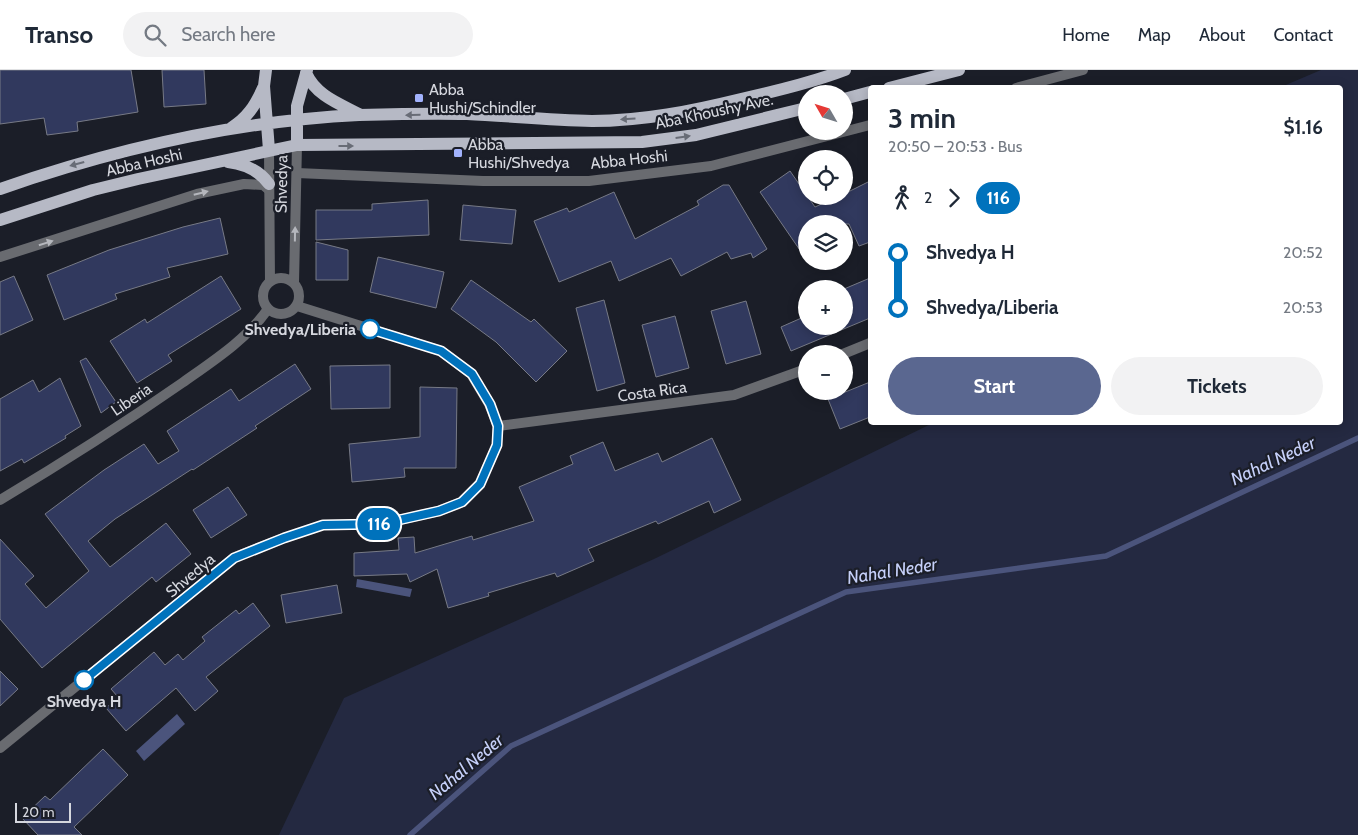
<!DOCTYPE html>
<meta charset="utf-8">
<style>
body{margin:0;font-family:Cabin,sans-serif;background:#f2f2f3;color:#1f2937;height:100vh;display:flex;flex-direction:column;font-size:19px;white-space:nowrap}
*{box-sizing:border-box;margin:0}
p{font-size:16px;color:#747a83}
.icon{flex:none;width:28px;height:28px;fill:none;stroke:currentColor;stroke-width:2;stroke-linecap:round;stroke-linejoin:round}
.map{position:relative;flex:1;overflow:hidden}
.panel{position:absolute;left:868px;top:15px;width:475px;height:340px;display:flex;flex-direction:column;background:#fff;border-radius:5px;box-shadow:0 2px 12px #0003}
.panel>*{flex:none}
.badge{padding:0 10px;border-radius:16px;font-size:18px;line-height:32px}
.needle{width:32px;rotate:309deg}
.buttons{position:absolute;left:798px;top:15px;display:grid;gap:10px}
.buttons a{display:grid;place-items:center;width:55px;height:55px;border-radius:50%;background:#fff;box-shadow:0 2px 12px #0003;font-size:25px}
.scale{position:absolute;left:15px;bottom:12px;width:56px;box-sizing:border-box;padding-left:5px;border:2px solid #d5d7de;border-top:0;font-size:14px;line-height:18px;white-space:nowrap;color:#d5d7de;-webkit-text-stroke:4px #1b1e28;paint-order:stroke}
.map>.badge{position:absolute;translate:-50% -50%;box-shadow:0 0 0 2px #fff}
.legs{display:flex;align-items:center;gap:8px;height:55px;padding:0 20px;font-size:16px}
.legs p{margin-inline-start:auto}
.summary{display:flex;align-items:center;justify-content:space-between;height:85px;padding:0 20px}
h1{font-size:28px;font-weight:700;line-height:38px}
.button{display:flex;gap:10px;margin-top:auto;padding:10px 20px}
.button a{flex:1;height:58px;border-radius:30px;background:#5a6790;color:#fff;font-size:20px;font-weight:700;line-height:58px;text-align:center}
.button a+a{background:#f2f2f3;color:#1f2937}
ul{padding:0 20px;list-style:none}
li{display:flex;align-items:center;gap:18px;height:55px;font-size:19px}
li i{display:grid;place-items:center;width:8px;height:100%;margin:0 6px;background:currentColor}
li i::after{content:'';width:12px;height:12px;margin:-6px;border:4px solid;border-radius:50%;background:#fff}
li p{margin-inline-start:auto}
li:first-child i{background:linear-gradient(#0000 50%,currentColor 0)}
li:last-child i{background:linear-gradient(currentColor 50%,#0000 0)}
header{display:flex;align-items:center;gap:30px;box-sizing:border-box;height:70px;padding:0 25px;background:#fff;border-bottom:1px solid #e0e1e3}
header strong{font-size:24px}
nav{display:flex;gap:28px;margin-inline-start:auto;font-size:18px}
.search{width:350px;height:45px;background:#f2f2f3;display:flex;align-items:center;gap:12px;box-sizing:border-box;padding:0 18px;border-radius:28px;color:#747a83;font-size:19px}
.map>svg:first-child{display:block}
.green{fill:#242941}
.water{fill:#4b547c}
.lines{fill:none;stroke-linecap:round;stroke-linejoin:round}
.stream{stroke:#4b547c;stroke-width:5.5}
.building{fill:#31395e;stroke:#777a86}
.minor{stroke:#696b70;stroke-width:10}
.tertiary{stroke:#696b70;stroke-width:10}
.primary{stroke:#b6b9c5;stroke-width:12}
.oneway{fill:#686c76}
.oneway2{fill:#b5b7bd}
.line-1-casing{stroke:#fff;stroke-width:11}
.line-1{stroke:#0072bc;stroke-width:8}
.poi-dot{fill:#a2b2fd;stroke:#1b1e28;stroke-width:2}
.stop-1-dot{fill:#fff;stroke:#0072bc;stroke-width:2.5}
.labels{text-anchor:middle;stroke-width:4.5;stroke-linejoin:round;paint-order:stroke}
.poi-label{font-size:16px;fill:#d5d7de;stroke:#1b1e28;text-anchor:start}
.street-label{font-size:16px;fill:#d5d7de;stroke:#1b1e28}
.stop-label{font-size:16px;font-weight:bold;fill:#d5d7de;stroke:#1b1e28;text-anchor:end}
.water-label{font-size:18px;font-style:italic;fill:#c6d0f9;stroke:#1b1e28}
</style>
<header>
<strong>Transo</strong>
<div class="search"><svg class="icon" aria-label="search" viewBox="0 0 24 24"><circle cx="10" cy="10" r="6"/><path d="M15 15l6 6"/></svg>Search here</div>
<nav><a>Home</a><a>Map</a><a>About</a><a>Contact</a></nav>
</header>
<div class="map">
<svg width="1358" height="765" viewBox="0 0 1358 765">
<rect width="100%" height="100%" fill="#1b1e28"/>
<!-- green -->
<path class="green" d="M1321,0H1358V765H279L344,628L654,489L933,353L1340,352V18L1281,17Z"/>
<!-- water -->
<path class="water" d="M357,509L412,519L410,527L356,517Z
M177,644L185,654L144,691L136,681Z"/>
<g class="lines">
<!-- stream -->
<path class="stream" d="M410,765L511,676L846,522L1106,486L1358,368"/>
</g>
<!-- building -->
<path class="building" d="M0,0H131L138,42L77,52L78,61L47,65L44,48L0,54Z
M162,0H204L206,34L164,37Z
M790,101L815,137L839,126H844V124L870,111V172L859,176L849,154H806V189L760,122Z
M723,115H729L767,179L753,188L751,183L731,189L727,182L681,206L671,188L619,211L611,191L559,212L534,151L567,138L569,142L614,122L635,169L699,135L697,131Z
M428,130L429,165L316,170V140H372V134Z
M463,135L516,140L512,174L460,170Z
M220,148L228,184L167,198L170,207L115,224L117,229L64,250L47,205L109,180L183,157Z
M316,172L348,180V210H316Z
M378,187L444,202L436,238L370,222Z
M14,206L33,250L0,265V212Z
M221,206L241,239L168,285L172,291L137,313L110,271L145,249L147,253Z
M870,208V248L791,281L781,257L806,246V256H844V219Z
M471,210L531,252L534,249L567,281L536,312L496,272L451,239Z
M604,230L625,313L597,321L576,238Z
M746,231L761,284L726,294L711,241Z
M675,246L689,298L656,307L642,255Z
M86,288L116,332L101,343L80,291Z
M295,294L311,319L255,356L257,358L193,400L192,399L115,449L88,471L110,497L166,453L191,484L156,512L152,507L42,598L0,549V469L34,506L25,514L46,538L89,501L45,444L104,400L144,374L158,394L179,381L167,361L231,319L239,331Z
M390,295V338L331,339L330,296Z
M60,308L81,356L65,366L66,368L24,393L22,389L0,401V329L33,310L39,322Z
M870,312V347L840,359L828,329Z
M420,317L457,318L456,398H404L405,407L352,412L349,374L420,367Z
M712,368L741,430L714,443L709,431L658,454L656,451L588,479L594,491L557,507L555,503L488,523L489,526L448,538L437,499L410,512L407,504L354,506V483L399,480L398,468L414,467L415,483L472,466L473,470L534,451L519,417L573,394L570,386L603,372L615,401L658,383L662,392Z
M228,417L247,445L211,468L193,440Z
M337,515L342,543L286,553L281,525Z
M253,533L270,556L206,607L218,621L195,641L176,618L126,661L106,638L118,627L111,619L154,582L165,595L178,584L183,590L205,571L202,567L236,540L239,544Z
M0,601L18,619L0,636Z
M103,679L128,705L74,757L82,765H38L22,748L45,726L50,730Z"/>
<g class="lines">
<!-- minor -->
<path class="minor" d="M1016,18L1083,0
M297,103L483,111H589L711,96L870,55
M0,187L197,124L244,114L263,115L269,120
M843,284L870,273
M498,356L734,325L806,299
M0,430C62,393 123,354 182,313C213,291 246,270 268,239"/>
<!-- tertiary -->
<path class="tertiary" d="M269,80L270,212
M263 226a18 18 0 1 1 36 0a18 18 0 1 1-36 0Z
M294,213L297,75
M0,678L235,487L284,468L323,455L381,454L439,441L462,432L480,414L497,375L498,356L489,334L471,304L441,281L297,236"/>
<!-- primary -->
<path class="primary" d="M266,0L264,16L269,80
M306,3C316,26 340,34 361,45
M889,18L959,0
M844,29L870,22
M231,58C247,48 255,36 263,18
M297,75V36L307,0
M228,92C245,94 259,100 269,114
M0,119C115,79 237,51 359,45C394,44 431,43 467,44C508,46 550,50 592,51C643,51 692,41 741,29C777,21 811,13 845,0
M0,150L93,120L138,109L297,75L642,72L696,65L806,38"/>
</g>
<!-- one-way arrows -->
<defs><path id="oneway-solid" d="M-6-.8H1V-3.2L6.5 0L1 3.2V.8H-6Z" transform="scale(1.25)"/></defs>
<g class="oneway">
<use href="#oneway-solid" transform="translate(413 45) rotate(179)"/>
<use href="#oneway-solid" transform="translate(628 49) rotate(177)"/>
<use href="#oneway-solid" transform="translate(683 67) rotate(-8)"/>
<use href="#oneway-solid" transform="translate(346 76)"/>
<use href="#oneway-solid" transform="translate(77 94) rotate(165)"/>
</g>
<g class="oneway2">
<use href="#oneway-solid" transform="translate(201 123) rotate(-14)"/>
<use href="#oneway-solid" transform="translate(295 164) rotate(-89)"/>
<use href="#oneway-solid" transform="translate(46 173) rotate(-18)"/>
</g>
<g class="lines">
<defs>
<path id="line-1" d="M84,610L234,488L284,468L323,455L381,454L439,441L462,432L480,414L497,375L498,356L490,334L472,304L441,281L370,259"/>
</defs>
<!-- line-1 casing -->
<use href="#line-1" class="line-1-casing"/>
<!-- line-1 -->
<use href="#line-1" class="line-1"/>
</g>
<!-- markers -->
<g class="poi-dot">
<rect x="414" y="23" width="10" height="10" rx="2.5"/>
<rect x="453" y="78" width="10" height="10" rx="2.5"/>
</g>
<g class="stop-1-dot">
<circle cx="370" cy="259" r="9"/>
<circle cx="84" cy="610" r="9"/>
</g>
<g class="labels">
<!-- poi labels -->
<g class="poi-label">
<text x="429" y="25">Abba<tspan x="429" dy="18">Hushi/Schindler</tspan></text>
<text x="468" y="80">Abba<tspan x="468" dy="18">Hushi/Shvedya</tspan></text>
</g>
<!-- street labels -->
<g class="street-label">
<text transform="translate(714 41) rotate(-12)" y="6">Aba Khoushy Ave.</text>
<text transform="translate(629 89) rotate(-6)" y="6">Abba Hoshi</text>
<text transform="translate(144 92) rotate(-13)" y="6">Abba Hoshi</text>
<text transform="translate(281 114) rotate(-89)" y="6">Shvedya</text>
<text transform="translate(652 321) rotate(-8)" y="6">Costa Rica</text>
<text transform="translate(131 329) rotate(-34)" y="6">Liberia</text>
<text transform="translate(190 505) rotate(-40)" y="6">Shvedya</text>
</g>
<!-- stop labels -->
<g class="stop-label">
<text x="356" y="265">Shvedya/Liberia</text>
<text x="84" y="637" text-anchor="middle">Shvedya H</text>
</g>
<!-- water labels -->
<g class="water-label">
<text transform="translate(1273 391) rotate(-25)" y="6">Nahal Neder</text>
<text transform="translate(892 501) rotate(-9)" y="6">Nahal Neder</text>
<text transform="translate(466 697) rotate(-40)" y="6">Nahal Neder</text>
</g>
</g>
</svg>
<div class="buttons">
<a><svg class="needle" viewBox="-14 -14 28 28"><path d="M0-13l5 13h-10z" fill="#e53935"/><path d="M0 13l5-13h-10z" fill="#747a83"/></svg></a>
<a><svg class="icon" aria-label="locate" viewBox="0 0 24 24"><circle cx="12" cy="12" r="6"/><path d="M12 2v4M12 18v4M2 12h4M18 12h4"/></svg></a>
<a><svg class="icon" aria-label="layers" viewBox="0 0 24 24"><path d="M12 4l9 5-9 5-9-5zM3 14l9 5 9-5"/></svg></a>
<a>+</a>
<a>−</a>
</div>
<div class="scale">20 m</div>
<b class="badge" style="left:379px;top:454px;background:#0072bc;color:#fff">116</b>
<section class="panel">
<div class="summary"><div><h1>3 min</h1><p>20:50 – 20:53 · Bus</p></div><b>$1.16</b></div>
<div class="legs"><svg class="icon" aria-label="walk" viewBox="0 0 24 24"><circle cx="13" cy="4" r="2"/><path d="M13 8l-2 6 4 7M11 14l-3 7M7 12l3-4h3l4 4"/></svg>2<svg class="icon" aria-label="forward" viewBox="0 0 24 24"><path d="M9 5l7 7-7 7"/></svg><b class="badge" style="background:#0072bc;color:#fff">116</b></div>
<ul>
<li><i style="color:#0072bc"></i><b>Shvedya H</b><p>20:52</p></li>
<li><i style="color:#0072bc"></i><b>Shvedya/Liberia</b><p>20:53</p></li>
</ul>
<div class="button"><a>Start</a><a>Tickets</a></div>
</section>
</div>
